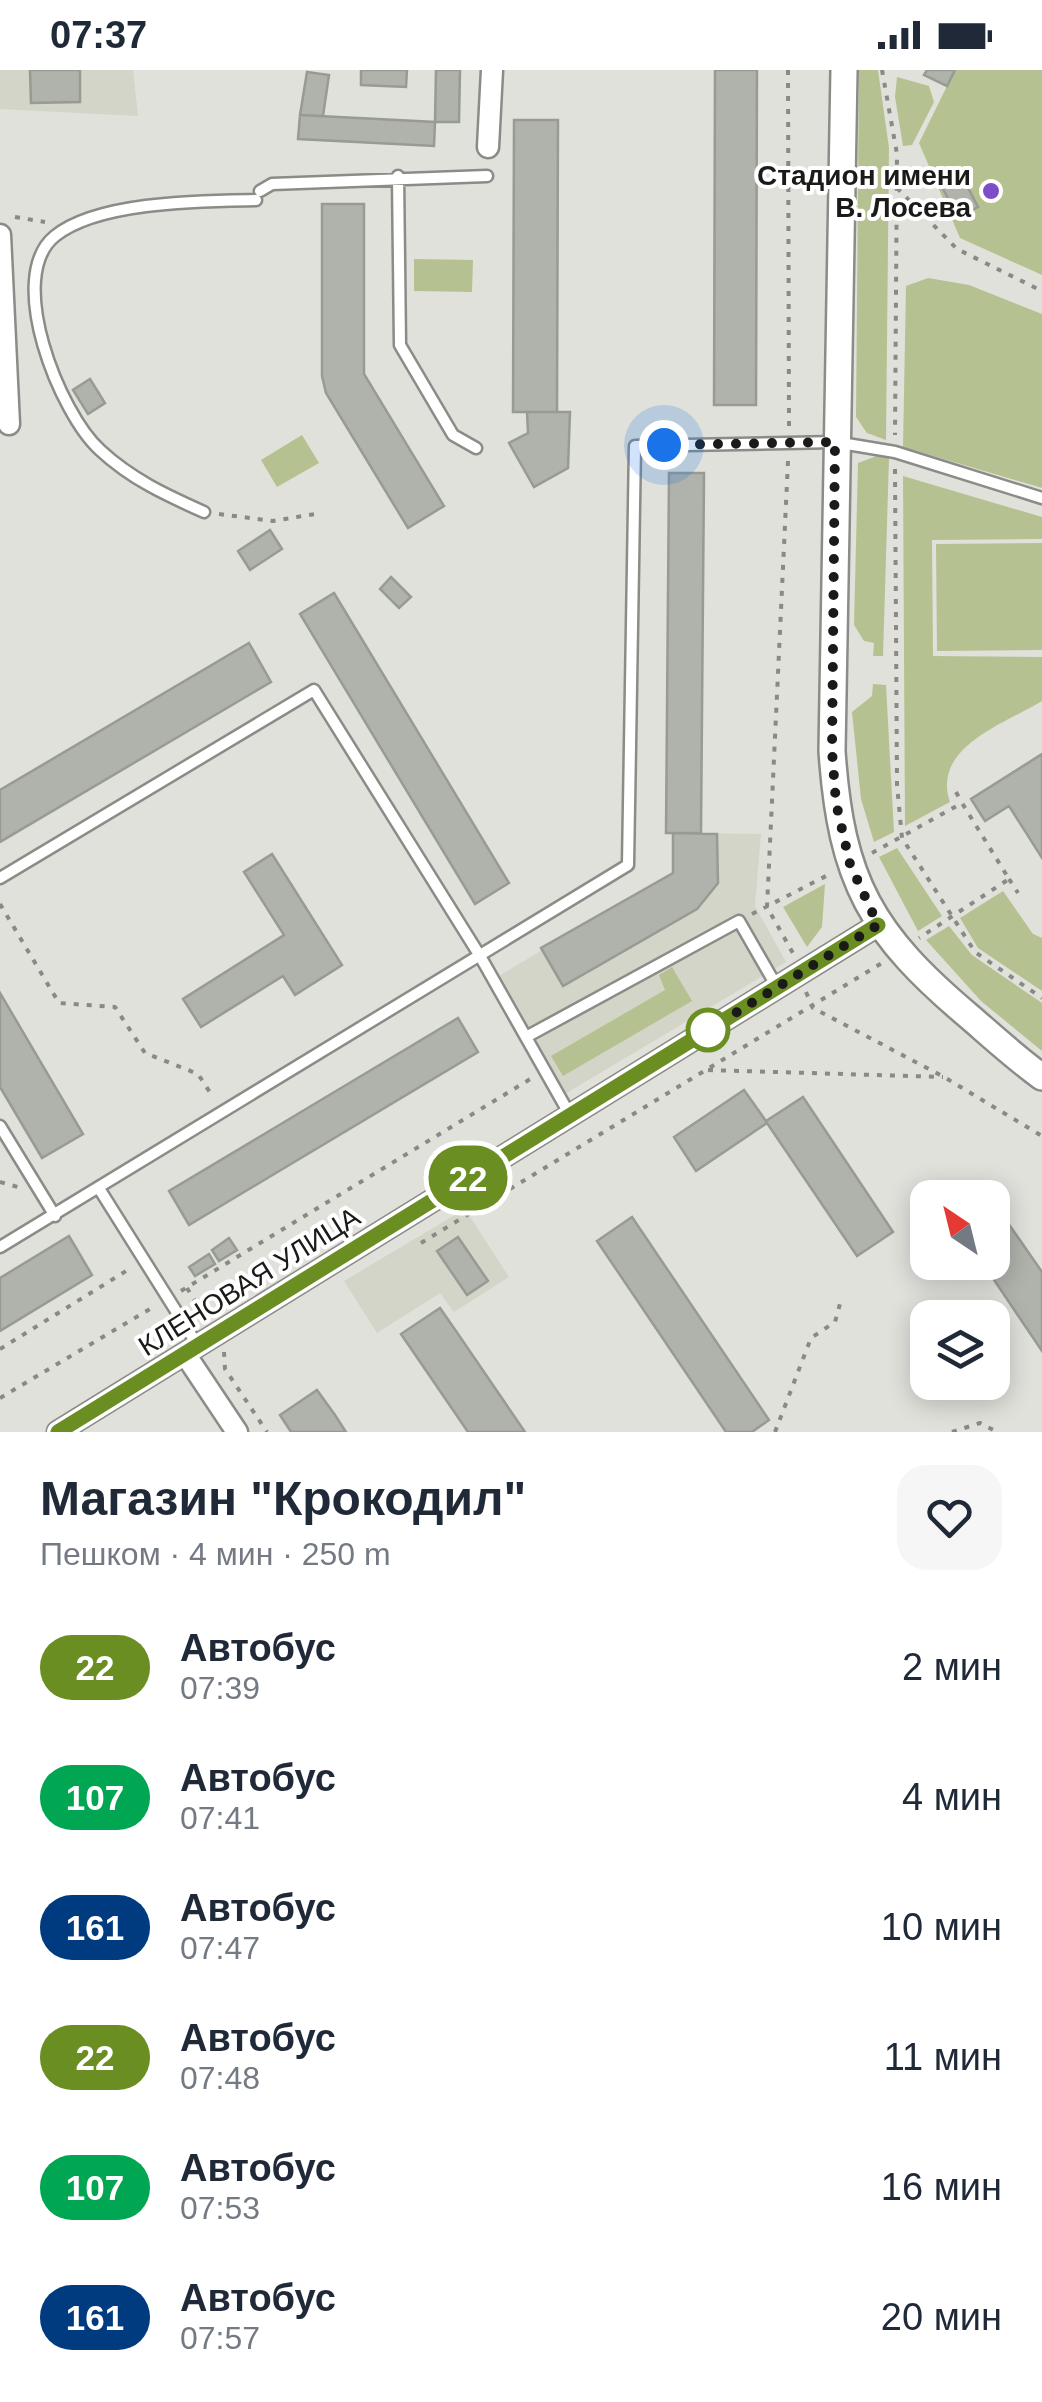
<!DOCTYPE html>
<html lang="ru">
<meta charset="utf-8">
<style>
body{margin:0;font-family:Helvetica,sans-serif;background:#f6f6f7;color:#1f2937;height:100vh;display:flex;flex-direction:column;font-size:38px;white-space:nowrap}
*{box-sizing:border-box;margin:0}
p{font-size:32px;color:#747a83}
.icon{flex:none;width:55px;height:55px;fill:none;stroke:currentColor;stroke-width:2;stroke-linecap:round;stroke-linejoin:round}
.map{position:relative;height:1362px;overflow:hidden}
.side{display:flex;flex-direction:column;background:#fff;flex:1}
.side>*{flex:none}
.badge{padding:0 20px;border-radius:32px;font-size:35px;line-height:65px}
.needle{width:65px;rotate:325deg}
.fabs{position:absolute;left:910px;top:1110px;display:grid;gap:20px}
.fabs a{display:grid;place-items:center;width:100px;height:100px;border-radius:20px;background:#fff;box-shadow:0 5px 25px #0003;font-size:50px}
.you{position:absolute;width:50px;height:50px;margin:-25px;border:8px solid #fff;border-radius:50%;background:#1a73e8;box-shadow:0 0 0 15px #1a73e833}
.map>.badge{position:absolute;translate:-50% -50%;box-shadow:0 0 0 5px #fff}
.round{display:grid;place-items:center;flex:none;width:105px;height:105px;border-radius:30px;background:#f6f6f7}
.overview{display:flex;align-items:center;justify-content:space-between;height:170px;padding:0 40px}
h1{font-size:48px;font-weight:700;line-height:75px}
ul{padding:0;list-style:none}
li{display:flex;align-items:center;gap:30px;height:130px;padding:0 40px}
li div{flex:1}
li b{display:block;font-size:38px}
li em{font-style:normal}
li .badge{min-width:110px;font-weight:700;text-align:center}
.status{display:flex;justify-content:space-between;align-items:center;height:70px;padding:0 50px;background:#fff;direction:ltr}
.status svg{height:28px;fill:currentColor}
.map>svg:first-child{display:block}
.built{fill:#d2d5c8}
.green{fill:#b6c191}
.building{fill:#b0b2ac;stroke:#989a94;stroke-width:2.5}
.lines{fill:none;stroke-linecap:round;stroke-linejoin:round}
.service-casing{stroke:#8b8c87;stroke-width:15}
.minor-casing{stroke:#8b8c87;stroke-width:25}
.tertiary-casing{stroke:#8b8c87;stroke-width:30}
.path{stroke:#898a86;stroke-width:4;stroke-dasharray:5 8;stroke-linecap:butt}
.service{stroke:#fff;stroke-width:10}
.minor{stroke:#fff;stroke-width:20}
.tertiary{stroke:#fff;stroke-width:25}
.line-casing{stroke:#fff;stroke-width:22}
.line{stroke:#6b8e23;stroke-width:15}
.walk{stroke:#1a1b19;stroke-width:10;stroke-dasharray:0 18}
.poi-dot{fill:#7d4ec7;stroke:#fff;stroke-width:4}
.stop-dot{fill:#fff;stroke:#6b8e23;stroke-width:5}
.labels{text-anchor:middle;stroke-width:8;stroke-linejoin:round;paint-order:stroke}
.poi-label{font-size:28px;font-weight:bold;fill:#1a1b19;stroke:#fff;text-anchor:end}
.street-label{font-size:28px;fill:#1a1b19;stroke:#fff}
</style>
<div class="status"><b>07:37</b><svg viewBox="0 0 49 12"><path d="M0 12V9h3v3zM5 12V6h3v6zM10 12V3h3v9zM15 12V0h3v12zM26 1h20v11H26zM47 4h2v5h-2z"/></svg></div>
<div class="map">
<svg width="1042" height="1362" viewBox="0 0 1042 1362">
<rect width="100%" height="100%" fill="#e0e1db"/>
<!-- built -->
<path class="built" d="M0,0H133L138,46L0,39Z
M673,763L761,764L755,836L786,892L565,1024L497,907L673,803Z
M465,1139L509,1207L454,1242L440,1223L377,1263L344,1211Z"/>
<!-- green -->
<path class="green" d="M859,0H878L889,78L886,370L867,363L856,347Z
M927,0H1042V205L960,168L919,73L947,16L924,5Z
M897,7L929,16L934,32L912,75L903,76L895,27Z
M414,189L473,190L472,222L414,221Z
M928,208L969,215L1042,244V418L903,377L906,216Z
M302,365L319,393L277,417L261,390Z
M882,384L889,388L883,586H873L874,573L864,571L854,555L858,393Z
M903,406L1042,447V469L932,470L933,586L1042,587V631C1004,654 931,678 950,732L905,756Z
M1042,473V580L937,581L936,474Z
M873,614L886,615L894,762L874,772L861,729L852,642L872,626Z
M897,778L942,846L918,861L879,787Z
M825,814L822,857L807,877L783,837Z
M1003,821L1033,864L1042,868V921L978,878L960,848Z
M949,856L972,885L1042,933V981L981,931L926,870Z
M672,897L692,931L563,1006L551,986L665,920L659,905Z"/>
<!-- building -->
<path class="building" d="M30,0H80V32L31,33Z
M361,0H407L406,17L361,15Z
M436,0H460L459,52H435Z
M715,0H757L756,335H714Z
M927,0H955L947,16L924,5Z
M307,2L329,5L323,46L300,45Z
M300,45L435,52L434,76L298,69Z
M514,50H558L557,342H513Z
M963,108L978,137L958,147L943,119Z
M322,134H364V304L444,436L408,458L326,323L322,306Z
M90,309L105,333L88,344L73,320Z
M527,342H570L568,398L534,417L509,373L528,363Z
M669,403H704L701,763H666Z
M270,460L282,479L250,500L238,481Z
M391,507L411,527L399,538L380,519Z
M334,523L509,813L475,834L300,544Z
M249,573L271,612L0,772V720Z
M1042,684V788L1009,736L985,751L971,729Z
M673,763L717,764L718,813L697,839L563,916L541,878L673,803Z
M272,784L342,895L295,925L283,906L201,957L183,929L284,865L244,802Z
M0,923L83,1064L42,1088L0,1017Z
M458,948L478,982L189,1155L169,1121Z
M744,1020L766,1051L803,1027L893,1162L857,1186L767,1053L696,1101L674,1067Z
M992,1130L1042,1202V1281L982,1192H992Z
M632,1147L769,1350L752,1362H726L597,1171Z
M69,1166L92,1205L0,1261V1208Z
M458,1167L488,1211L467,1225L437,1181Z
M229,1168L237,1180L219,1191L212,1180Z
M209,1184L215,1194L195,1206L189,1197Z
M440,1238L456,1261L525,1362H468L401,1264Z
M317,1320L335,1345L346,1362H291L280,1345Z"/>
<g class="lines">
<defs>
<path id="service" d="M398,106L400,275L453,365L476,378
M260,121L272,114L487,106
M204,442C166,425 131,409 100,380C60,344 4,207 55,166C98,131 202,131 256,130
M0,808L314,620L480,886L570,1045
M526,967L739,851L777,917
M0,1056L55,1146
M100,1120L198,1276
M0,1177L628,795L635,376L835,372L895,382L1042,428"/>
<path id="minor" d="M488,77L492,0
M0,165L9,354
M185,1284L237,1362
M58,1362L878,855"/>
<path id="tertiary" d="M844,0L832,681C841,812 871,864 971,948C994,968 1017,989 1042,1007"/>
</defs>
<!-- service casing -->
<use href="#service" class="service-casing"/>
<!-- minor casing -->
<use href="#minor" class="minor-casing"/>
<!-- tertiary casing -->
<use href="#tertiary" class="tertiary-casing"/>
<!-- path -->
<path class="path" d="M788,0L789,357
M882,0L897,84L895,365
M897,118L957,179L1042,221
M15,147L45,152
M788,391L767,837L794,885
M895,399L897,715L902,768L975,882L1042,928
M219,444L273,451L315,444
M956,722L962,733
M872,783L962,733L1009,809L919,868
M1009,809L1018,823
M0,834L59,933L115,937L145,983L198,1004L213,1027
M752,844L828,805
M806,922L813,938L944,1007L1042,1066
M708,1000L943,1007
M0,1112L18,1117
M421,1173L882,893
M187,1218L205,1248
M181,1221L532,1008
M0,1279L131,1198
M224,1282L225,1299L267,1362
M0,1328L155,1236
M775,1362L811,1268L835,1252L841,1230
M952,1362L980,1353L997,1362"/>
<!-- service -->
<use href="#service" class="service"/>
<!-- minor -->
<use href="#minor" class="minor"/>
<!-- tertiary -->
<use href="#tertiary" class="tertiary"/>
</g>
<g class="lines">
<defs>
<path id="line" d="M58,1362L878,855"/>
</defs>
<!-- line casing -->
<use href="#line" class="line-casing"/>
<!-- line -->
<use href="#line" class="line"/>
<!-- walk -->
<path class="walk" d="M664,375L835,372L832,681L836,733L850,794L878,855L708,960"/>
</g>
<!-- markers -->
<circle class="poi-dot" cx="991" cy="121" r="10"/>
<circle class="stop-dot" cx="708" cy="960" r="20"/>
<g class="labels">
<!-- poi labels -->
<g class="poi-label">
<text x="971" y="115">Стадион имени<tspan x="971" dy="32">В. Лосева</tspan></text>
</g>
<!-- street labels -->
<g class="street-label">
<text transform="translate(249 1211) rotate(-32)" y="10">КЛЕНОВАЯ УЛИЦА</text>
</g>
</g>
</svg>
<div class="fabs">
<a><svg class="needle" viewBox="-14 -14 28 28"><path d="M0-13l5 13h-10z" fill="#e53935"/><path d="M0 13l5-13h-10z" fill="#747a83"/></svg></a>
<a><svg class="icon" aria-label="layers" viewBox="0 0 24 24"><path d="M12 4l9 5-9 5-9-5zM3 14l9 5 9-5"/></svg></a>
</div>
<div class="you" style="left:664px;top:375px"></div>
<b class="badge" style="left:468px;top:1108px;background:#6b8e23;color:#fff">22</b>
</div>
<section class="side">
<div class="overview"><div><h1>Магазин &quot;Крокодил&quot;</h1><p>Пешком · 4 мин · 250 m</p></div><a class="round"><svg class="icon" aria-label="heart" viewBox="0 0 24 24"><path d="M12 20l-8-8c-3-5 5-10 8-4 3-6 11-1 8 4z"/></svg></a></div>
<ul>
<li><span class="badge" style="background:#6b8e23;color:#fff">22</span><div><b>Автобус</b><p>07:39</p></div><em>2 мин</em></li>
<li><span class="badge" style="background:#00a651;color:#fff">107</span><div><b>Автобус</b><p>07:41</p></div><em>4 мин</em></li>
<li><span class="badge" style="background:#003b80;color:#fff">161</span><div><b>Автобус</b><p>07:47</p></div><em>10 мин</em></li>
<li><span class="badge" style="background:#6b8e23;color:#fff">22</span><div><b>Автобус</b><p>07:48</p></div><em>11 мин</em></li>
<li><span class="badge" style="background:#00a651;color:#fff">107</span><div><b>Автобус</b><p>07:53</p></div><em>16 мин</em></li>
<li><span class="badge" style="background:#003b80;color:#fff">161</span><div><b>Автобус</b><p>07:57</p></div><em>20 мин</em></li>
</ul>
</section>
